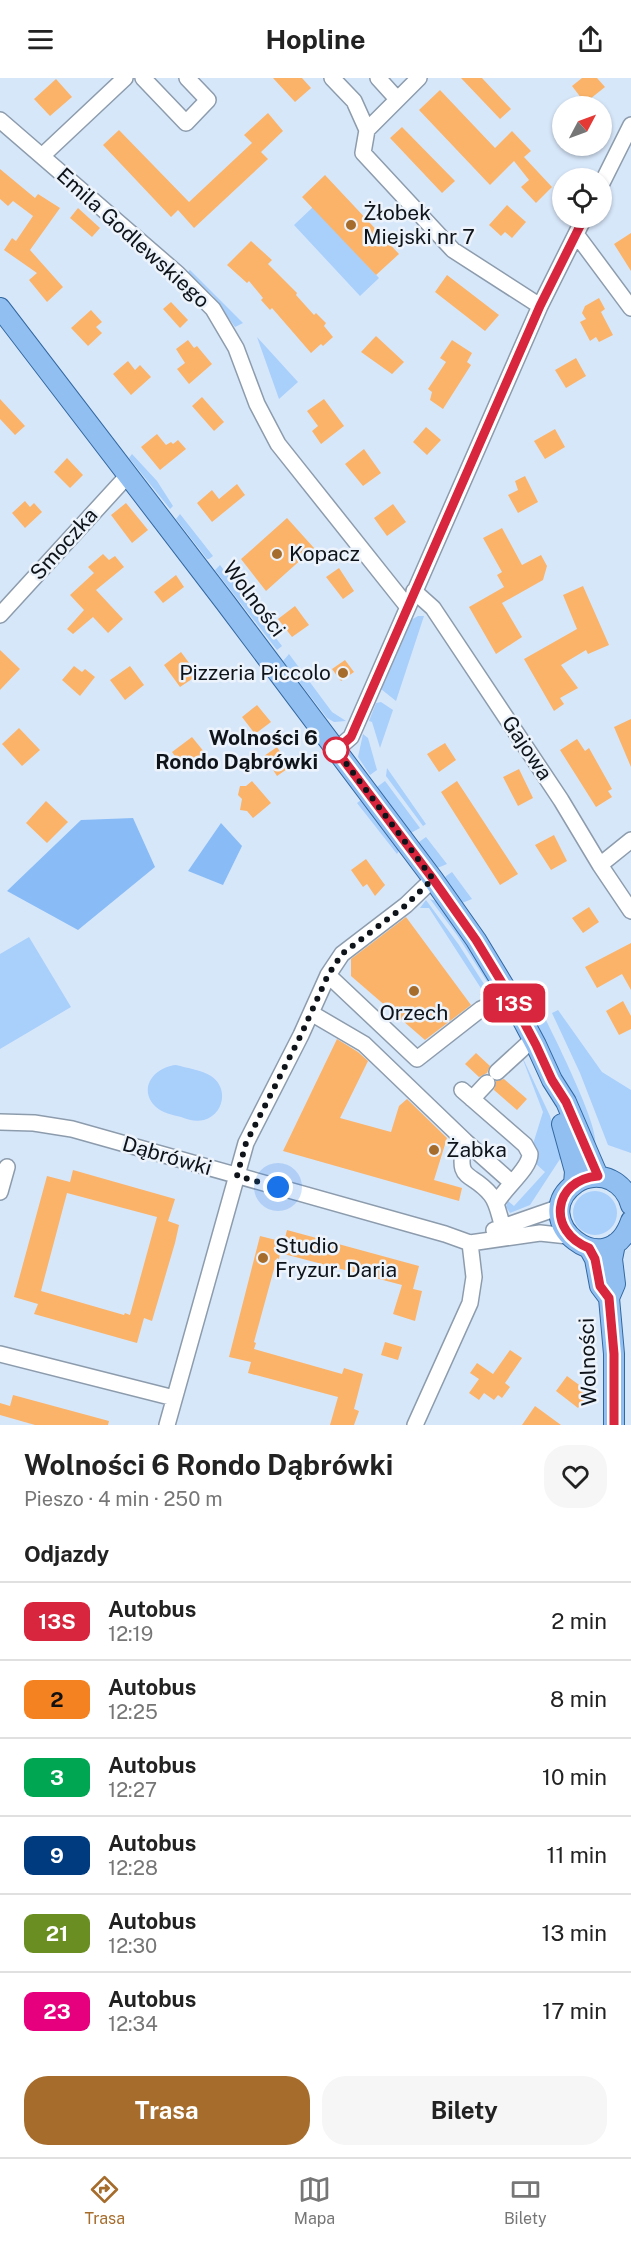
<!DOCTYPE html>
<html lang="pl">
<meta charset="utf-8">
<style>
body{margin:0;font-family:"Public Sans",sans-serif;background:#f6f6f6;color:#222;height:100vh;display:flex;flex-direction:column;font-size:22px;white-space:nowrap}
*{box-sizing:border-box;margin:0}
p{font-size:20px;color:#767676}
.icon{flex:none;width:33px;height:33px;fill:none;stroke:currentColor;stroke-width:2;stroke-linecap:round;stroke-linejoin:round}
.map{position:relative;height:1347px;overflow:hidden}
.details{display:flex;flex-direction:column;background:#fff;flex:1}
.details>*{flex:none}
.badge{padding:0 12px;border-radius:9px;font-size:21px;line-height:39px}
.needle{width:39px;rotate:49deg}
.fabs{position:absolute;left:552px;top:18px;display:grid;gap:12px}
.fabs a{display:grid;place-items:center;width:60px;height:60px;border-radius:50%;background:#fff;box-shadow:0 2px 4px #0004;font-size:30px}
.you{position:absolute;width:30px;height:30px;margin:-15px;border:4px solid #fff;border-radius:50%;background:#1a73e8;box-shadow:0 0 0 9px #1a73e833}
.map>.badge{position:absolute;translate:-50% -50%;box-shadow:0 0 0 3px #fff}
h2{padding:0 24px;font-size:22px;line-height:54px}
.round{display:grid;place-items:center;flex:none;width:63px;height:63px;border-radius:24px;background:#f6f6f6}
.overview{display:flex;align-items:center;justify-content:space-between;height:102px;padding:0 24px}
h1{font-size:28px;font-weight:700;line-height:45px}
.cta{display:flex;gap:12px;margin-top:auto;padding:12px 24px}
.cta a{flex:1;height:69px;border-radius:24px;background:#a66c2c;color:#fff;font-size:24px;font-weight:700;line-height:69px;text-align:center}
.cta a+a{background:#f6f6f6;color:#222}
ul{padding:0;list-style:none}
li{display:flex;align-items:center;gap:18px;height:78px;padding:0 24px;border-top:2px solid #e0e0e0}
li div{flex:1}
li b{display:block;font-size:22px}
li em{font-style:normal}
li .badge{min-width:66px;font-weight:700;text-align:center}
header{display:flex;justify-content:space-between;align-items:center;height:78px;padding:0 24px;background:#fff;font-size:27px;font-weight:700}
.tab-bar{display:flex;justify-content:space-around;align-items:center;height:84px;border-top:2px solid #e0e0e0;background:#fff;font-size:16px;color:#767676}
.tab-bar a{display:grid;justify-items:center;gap:3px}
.tab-bar .selected{color:#a66c2c}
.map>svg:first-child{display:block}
.green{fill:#a9cffb}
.forest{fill:#89bcf6}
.building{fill:#fbb369;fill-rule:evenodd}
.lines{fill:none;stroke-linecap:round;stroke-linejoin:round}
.minor-casing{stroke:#8d9cad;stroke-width:18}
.major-casing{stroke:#3368a0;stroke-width:22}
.minor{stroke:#fff;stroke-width:15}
.major{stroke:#91bff1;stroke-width:20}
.line-casing{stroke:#fff;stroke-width:14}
.line{stroke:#d7263d;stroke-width:9}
.walk{stroke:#0e141a;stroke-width:6;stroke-dasharray:0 10.8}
.poi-dot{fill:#a66c2c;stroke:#edf3fb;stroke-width:2}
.stop-dot{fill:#fff;stroke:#d7263d;stroke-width:3}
.labels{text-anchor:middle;stroke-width:5;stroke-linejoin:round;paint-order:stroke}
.poi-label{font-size:21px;fill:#0e141a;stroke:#edf3fb;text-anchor:start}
.street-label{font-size:21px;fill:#0e141a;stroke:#edf3fb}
.stop-label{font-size:21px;font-weight:bold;fill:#0e141a;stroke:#edf3fb;text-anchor:end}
</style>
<header><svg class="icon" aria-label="menu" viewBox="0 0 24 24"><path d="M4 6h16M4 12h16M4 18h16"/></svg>Hopline<svg class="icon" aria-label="share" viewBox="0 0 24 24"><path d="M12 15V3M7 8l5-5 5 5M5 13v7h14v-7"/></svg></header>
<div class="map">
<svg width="631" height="1347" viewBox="0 0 631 1347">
<rect width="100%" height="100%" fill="#d7e7fa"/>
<!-- green -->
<path class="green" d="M313,129L379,200L360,218L294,147Z
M190,192L243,245L235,249L213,218L187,195Z
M257,259L298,304L279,321Z
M132,376L157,403L173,428L170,431L129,380Z
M180,436L213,478L209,481H207L176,441Z
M220,487L282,568L277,572L215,492Z
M418,538H424L396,623L381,611L407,547L411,542Z
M289,576L332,634L346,643L334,644L327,640L283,583Z
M381,624L393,632L380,670L372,644L369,643L376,625Z
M363,656L368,660L377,692L370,697L358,679Z
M387,690L426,746L423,748L386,698Z
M385,703L420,750L409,756L377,709Z
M361,722L400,771L397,776L357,725Z
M426,759L447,786L435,791L418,767L419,764Z
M452,794L472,821L462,825L444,802L446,798Z
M430,821L439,824L500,917L495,916L457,857Z
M426,822L459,867L491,917H479L484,915L429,830H420Z
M29,859L71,929L0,971V876Z
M529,909C541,932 601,1048 595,1067L526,929L521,916L522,912Z
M558,932L602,994L631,1012V1075L608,1067L580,995L552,935Z
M520,974L550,1038L562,1078L530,1127L510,1135L506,1129L508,1123L514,1128L545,1094L535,1085L533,1066L543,1034Z
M176,987C187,990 202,992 211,998C229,1010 224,1036 204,1042C196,1044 189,1042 181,1039C173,1037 162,1035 156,1029C137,1011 154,989 176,987Z
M573 1135a22 22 0 1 1 44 0a22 22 0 1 1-44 0Z"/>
<!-- forest -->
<path class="forest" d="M133,740L155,789L78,852L7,813L81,742Z
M221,745L242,768L223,807L188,793Z"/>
<!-- building -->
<path class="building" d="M273,0H302L311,10L295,24Z
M461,0H482L511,31L500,41Z
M582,0H597L605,9L585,25L572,8Z
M56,1L72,19L50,38L34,21Z
M440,12L495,70L512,53L531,73L524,79L552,109L536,125L521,109L529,102L514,83L490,107L419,32Z
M268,35L283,53L261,74L268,81L194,150L178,132L171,139L103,67L119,52L189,124L252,65L244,57Z
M402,49L455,103L442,115L390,60Z
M0,91L35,120L38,116L60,130L30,172L63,209L47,224L29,202L37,195L4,172L12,160L16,163L33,138L13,123L8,128L0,121Z
M325,97L399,176L376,197L302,119Z
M507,127L526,144L512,160L505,154L501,158L489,147Z
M78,130L100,150L92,159L70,140Z
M631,155V193L614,166Z
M251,163L272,182L268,186L297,215L296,217L314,237L316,235L326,245L324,248L333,259L323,268L321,266L311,275L272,230L270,232L261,222L263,220L249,203L247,205L227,187Z
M447,197L499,237L485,253L435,214Z
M599,220L605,231L601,234L613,257L599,264L596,259L590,263L580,244L586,241L582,235L585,228Z
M171,224L188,242L180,250L163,231Z
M91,232L102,244L96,249L102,255L88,268L71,250Z
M376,258L404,284L392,296L361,274Z
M188,262L194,270L197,268L212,286L189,306L177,291L185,285L176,271Z
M452,262L472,275L467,284L471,287L443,331L430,322L432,314L428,311L446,284L440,280Z
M576,280L586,298L566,310L555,292Z
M128,283L135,292L140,287L151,299L131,317L113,296Z
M202,319L224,344L214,353L192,328Z
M0,321L25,348L15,357L0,341Z
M324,321L344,348L321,366L312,353L318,348L307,333Z
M426,349L441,362L427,377L413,364Z
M555,351L565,369L545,381L534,363Z
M157,356L166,367L171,364L173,366L178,362L186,371L160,392L141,369Z
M364,371L381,395L363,408L345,386Z
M67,380L83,397L70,410L54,394Z
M525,398L538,424L518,435L508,417L518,412L515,403Z
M237,406L245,417L212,444L197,425L212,412L219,421Z
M25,423L30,429L34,425L42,434L25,450L12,435Z
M126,425L148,452L132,465L111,437Z
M393,426L406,444L387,458L374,440Z
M287,440L314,470L266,513L241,481Z
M502,450L522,487L541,477L547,488L543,502L502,525L522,559L496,576L469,529L504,509L497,497L502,494L483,460Z
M103,476L109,482L115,478L124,489L96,512L123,541L108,555L93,539L73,556L67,551L84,532L70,517L94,495L88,489Z
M339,490L354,513L343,521L326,499Z
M176,497L184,509L163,525L154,514Z
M583,508L609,567L588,576L586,572L561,587L578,610L560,620L564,626L554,633L524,581L577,551L563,517Z
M295,528L309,547L292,559L278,541Z
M0,572L20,591L0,612Z
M181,574L198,597L180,609L164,587Z
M345,582L354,594L341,603L332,591Z
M74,588L82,594L85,591L95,599L80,618L62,602Z
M130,588L144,607L125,622L110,602Z
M257,627L271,644L255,656L242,639Z
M631,641V689L614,649Z
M19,650L40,672L22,688L2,666Z
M192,659L205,675L184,691L172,674Z
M577,661L585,673L589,670L612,711L608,713L612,719L596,729L560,672Z
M445,665L456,682L439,694L427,676Z
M277,669L290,689L277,698L264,678Z
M519,691L533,720L518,728L503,699Z
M252,703L271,725L253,740L247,733L240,732L242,721L238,717L240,708H246Z
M457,703L518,796L500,807L441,714Z
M46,723L68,744L47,765L26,745Z
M554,757L567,783L551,792L535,767Z
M366,781L385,807L375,818L367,806L363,809L351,792Z
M589,829L599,844L583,855L572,840Z
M406,839L471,927L425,962L351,898V881Z
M631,865V912L622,896L597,910L585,889Z
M623,923L631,938V951L619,957L606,933Z
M337,961L358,974L368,983L340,1040L391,1054L399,1028L407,1021L447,1060L434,1102L462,1110L459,1123L283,1073Z
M476,975L490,988L487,995L479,999L465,986Z
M504,1001L527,1021L517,1032L494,1012L496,1003Z
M73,1092L175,1121L168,1143L179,1147L175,1165L152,1243L144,1240L137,1265L34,1236L38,1226L14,1219L47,1098L70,1104ZM67,1115L157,1139L130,1237L125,1235L124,1237L41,1213Z
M287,1152L419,1188L413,1211L422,1213L415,1243L393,1236L402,1207L280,1175L279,1181L277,1180L254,1264L256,1265L254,1271L342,1296L344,1290L363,1296L354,1331L359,1333L354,1347H330L338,1319L248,1295L251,1284L229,1279L260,1158L284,1164Z
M385,1264L402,1269L398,1282L381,1277Z
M510,1272L522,1280L505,1305L510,1309L502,1320L498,1317L494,1322L484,1315L479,1322L469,1315L479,1301L470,1295L477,1285L493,1296Z
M567,1298L590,1315L578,1330L556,1313Z
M13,1317L109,1343L108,1347H35L0,1337V1325L10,1328Z
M535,1328L561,1347H522Z"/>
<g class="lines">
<defs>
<path id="minor" d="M143,0L186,45L208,22L187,0
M332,0L354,23L367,52
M378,0L397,21
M419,0L367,52L363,75L453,172L540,228
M0,42L178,196L213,231L236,270L257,326L278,366L407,528
M42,78L125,0
M602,105L631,47
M576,156L631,230
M414,513L433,530L561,722L600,787L631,833
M0,537L129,396
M336,672L351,659L540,228L584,140
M600,787L631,762
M328,897L417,981L481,931L510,918
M311,935L364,966L465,1063L511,1104
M497,994L533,961
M462,1012L525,1067L530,1076C530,1091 504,1110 496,1126
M472,1021L487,1005
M0,1044L34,1045L72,1051L445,1156L470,1165L540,1155L568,1158
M465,1063C455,1106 471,1092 491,1117C498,1126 499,1138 503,1149
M0,1114L7,1089
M494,1152L560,1129
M0,1276L174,1320
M167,1347L246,1065L301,957L328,897L342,876L406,827L433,801
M415,1347L470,1225L474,1199L470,1165"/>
<path id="major" d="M0,230L225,524L433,801L476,862L510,918L536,967L552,1002L566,1024L598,1098
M562,1046L575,1093L574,1106
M631,1127C628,1116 621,1107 611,1102C600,1097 586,1098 576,1105C524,1141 608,1210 631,1143
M589,1170L595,1181L600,1208L609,1220
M614,1347V1276L609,1220L615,1206L612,1181L615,1166"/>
</defs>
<!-- minor casing -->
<use href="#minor" class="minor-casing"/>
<!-- major casing -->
<use href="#major" class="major-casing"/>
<!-- minor -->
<use href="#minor" class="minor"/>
<!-- major -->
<use href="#major" class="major"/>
</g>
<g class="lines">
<defs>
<path id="line" d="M584,140L540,228L351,659L336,672L433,801L476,862L510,918L536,967L552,1002L566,1024L598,1098C552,1102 547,1154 589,1170L595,1181L600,1208L609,1220L614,1276V1347"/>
</defs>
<!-- line casing -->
<use href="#line" class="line-casing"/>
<!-- line -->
<use href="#line" class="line"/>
<!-- walk -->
<path class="walk" d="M278,1109L237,1098L246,1065L301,957L328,897L342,876L406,827L433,801L336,672"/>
</g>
<!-- markers -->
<g class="poi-dot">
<circle cx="351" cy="147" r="6"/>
<circle cx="277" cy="476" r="6"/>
<circle cx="343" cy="595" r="6"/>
<circle cx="414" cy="913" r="6"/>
<circle cx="434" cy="1072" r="6"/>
<circle cx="263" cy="1180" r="6"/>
</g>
<circle class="stop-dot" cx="336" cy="672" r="12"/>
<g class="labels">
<!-- poi labels -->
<g class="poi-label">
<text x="363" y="142">Żłobek<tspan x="363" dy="24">Miejski nr 7</tspan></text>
<text x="289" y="483">Kopacz</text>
<text x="331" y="602" text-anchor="end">Pizzeria Piccolo</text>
<text x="414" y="942" text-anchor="middle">Orzech</text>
<text x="446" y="1079">Żabka</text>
<text x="275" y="1175">Studio<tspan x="275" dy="24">Fryzur. Daria</tspan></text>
</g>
<!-- street labels -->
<g class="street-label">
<text transform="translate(133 160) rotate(42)" y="7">Emila Godlewskiego</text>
<text transform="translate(64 466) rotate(-48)" y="7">Smoczka</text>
<text transform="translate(254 521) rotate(53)" y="7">Wolności</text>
<text transform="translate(527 670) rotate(56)" y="7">Gajowa</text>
<text transform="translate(167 1078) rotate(16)" y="7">Dąbrówki</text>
<text transform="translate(588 1284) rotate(-92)" y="7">Wolności</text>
</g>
<!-- stop labels -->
<g class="stop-label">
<text x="318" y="667">Wolności 6<tspan x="318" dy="24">Rondo Dąbrówki</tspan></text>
</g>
</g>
</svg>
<div class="fabs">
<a><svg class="needle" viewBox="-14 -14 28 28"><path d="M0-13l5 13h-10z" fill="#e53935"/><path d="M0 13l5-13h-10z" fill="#767676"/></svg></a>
<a><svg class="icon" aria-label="locate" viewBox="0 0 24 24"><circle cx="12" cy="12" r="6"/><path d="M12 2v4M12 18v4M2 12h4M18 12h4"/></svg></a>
</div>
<div class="you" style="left:278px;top:1109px"></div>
<b class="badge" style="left:514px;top:925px;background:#d7263d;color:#fff">13S</b>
</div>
<section class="details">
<div class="overview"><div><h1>Wolności 6 Rondo Dąbrówki</h1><p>Pieszo · 4 min · 250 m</p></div><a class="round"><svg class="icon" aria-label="heart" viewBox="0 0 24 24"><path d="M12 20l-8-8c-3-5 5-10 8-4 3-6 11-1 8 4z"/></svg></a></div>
<h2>Odjazdy</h2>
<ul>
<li><span class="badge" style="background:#d7263d;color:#fff">13S</span><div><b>Autobus</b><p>12:19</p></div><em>2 min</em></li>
<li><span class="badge" style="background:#f58220;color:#111">2</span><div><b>Autobus</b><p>12:25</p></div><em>8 min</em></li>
<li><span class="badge" style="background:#00a651;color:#fff">3</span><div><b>Autobus</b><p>12:27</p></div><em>10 min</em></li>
<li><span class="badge" style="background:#003b80;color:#fff">9</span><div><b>Autobus</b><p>12:28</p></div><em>11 min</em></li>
<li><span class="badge" style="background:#6b8e23;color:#fff">21</span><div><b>Autobus</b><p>12:30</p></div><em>13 min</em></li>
<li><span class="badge" style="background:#e6007e;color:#fff">23</span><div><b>Autobus</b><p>12:34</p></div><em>17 min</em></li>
</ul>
<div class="cta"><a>Trasa</a><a>Bilety</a></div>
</section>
<nav class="tab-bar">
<a class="selected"><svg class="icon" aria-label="directions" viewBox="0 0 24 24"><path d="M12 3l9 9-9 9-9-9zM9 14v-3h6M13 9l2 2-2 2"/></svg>Trasa</a>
<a><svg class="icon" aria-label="map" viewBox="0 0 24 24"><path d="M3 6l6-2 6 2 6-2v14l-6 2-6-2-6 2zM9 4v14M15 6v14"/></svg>Mapa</a>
<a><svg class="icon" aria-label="tickets" viewBox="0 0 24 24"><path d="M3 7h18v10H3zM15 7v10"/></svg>Bilety</a>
</nav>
